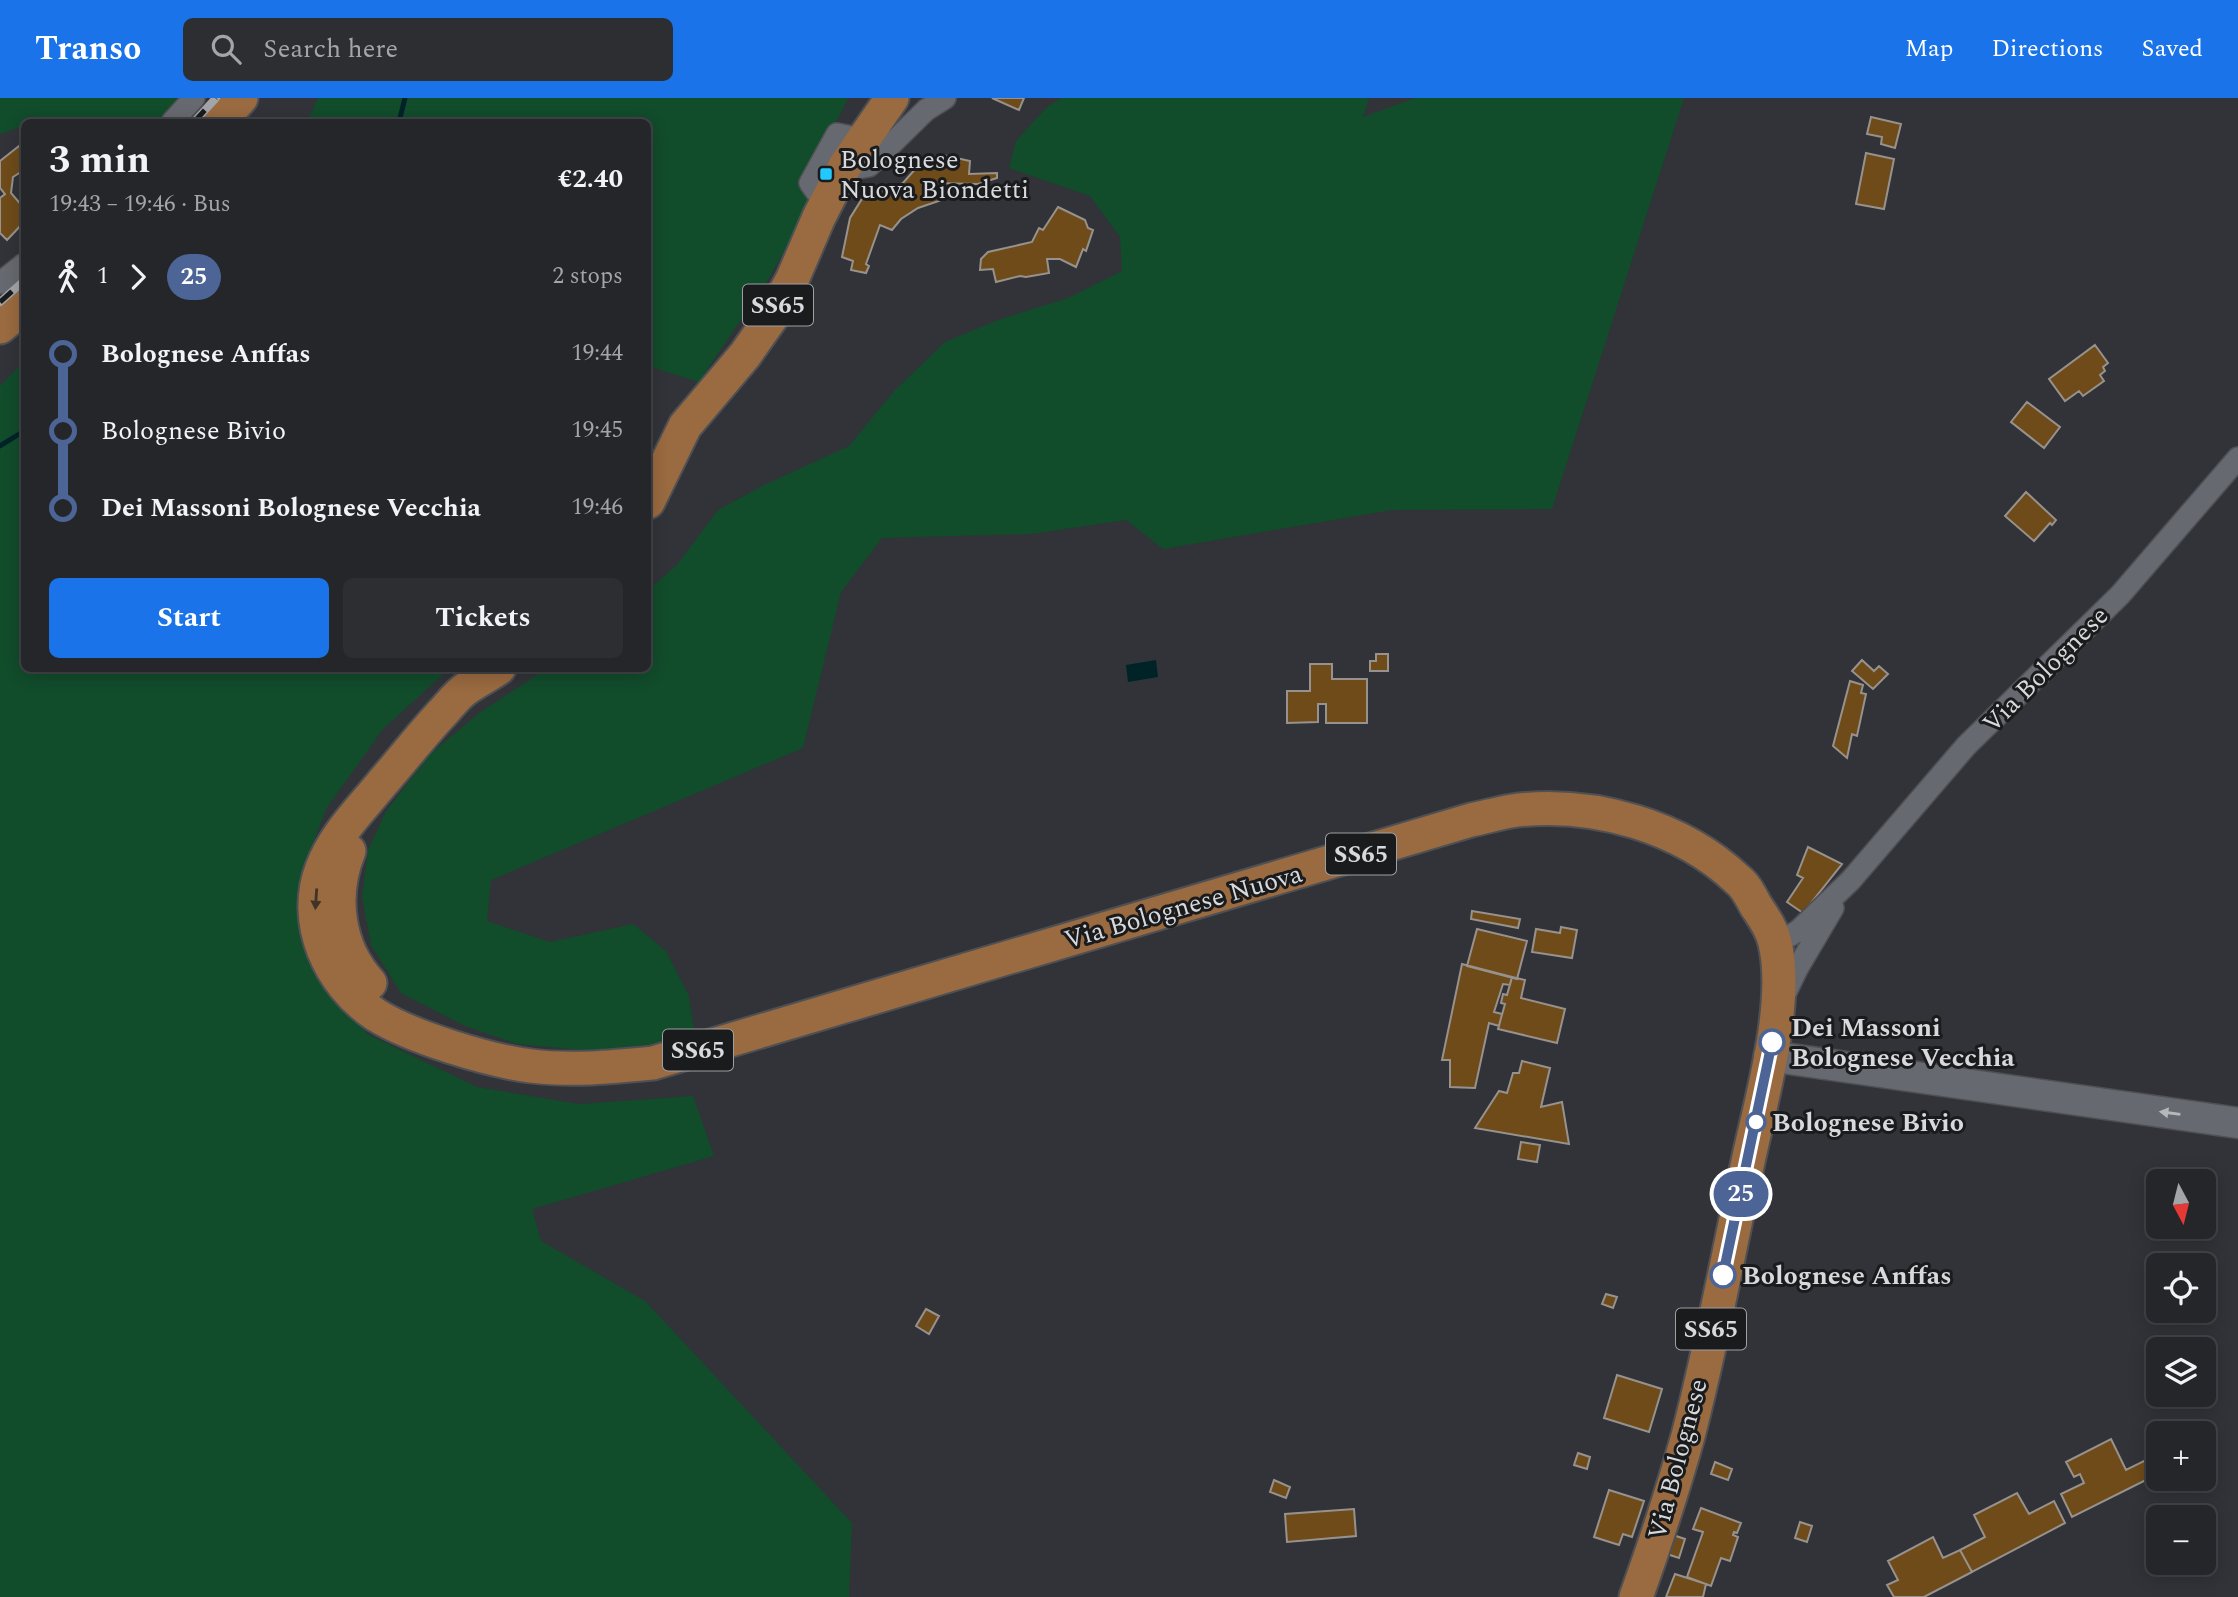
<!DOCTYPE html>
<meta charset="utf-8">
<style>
body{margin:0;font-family:Spectral,serif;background:#2d2e32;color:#f1f3f6;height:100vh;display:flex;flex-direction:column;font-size:26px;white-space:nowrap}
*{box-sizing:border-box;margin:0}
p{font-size:23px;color:#a3a5a8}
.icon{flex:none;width:38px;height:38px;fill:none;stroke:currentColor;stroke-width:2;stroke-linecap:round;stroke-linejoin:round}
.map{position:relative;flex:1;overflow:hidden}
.side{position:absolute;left:21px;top:21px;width:630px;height:553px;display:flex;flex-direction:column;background:#25262a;border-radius:10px;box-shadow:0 4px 18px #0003,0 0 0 2px #424347}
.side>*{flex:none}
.badge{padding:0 14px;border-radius:23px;font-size:24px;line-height:46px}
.needle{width:46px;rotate:173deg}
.tools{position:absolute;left:2146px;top:1071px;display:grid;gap:14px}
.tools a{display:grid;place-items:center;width:70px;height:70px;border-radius:10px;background:#25262a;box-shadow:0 4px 18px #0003,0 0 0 2px #424347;font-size:35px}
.map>.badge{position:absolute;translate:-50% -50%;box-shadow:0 0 0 4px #fff}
.legs{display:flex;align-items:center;gap:10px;height:77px;padding:0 28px;font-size:23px}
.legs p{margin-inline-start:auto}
.summary{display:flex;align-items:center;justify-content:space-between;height:119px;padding:0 28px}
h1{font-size:38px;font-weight:700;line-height:52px}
.action{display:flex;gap:14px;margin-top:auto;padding:14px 28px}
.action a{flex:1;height:80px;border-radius:10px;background:#1a73e8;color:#fff;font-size:28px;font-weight:700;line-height:80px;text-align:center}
.action a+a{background:#2d2e32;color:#f1f3f6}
ul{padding:0 28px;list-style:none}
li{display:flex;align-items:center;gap:24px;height:77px;font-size:26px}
li i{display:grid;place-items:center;width:10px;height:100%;margin:0 9px;background:currentColor}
li i::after{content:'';width:18px;height:18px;margin:-9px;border:5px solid;border-radius:50%;background:#25262a}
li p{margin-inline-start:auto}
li:first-child i{background:linear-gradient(#0000 50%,currentColor 0)}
li:last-child i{background:linear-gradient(currentColor 50%,#0000 0)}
header{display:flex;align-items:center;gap:42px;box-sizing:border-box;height:98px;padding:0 35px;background:#1a73e8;color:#fff}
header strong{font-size:33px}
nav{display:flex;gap:38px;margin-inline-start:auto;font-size:24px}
.search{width:490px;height:63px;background:#2d2e32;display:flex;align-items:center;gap:18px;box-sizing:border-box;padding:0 24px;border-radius:10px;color:#a3a5a8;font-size:26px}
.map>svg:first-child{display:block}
.green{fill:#114c2b}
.water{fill:#002327}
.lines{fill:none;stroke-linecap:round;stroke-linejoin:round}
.stream{stroke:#002327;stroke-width:5}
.building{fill:#6e4b19;stroke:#97928d;stroke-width:2}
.street-casing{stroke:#4e5054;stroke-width:24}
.secondary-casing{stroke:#4e5054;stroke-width:33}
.primary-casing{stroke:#4e5054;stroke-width:37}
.street{stroke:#66696f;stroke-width:21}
.secondary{stroke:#66696f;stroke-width:30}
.primary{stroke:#9a6a40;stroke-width:33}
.rail-casing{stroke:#a2a4a8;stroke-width:8}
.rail{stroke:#1a1b1d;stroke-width:5;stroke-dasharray:16;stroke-linecap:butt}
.oneway{fill:#403328}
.oneway2{fill:#b5b7bb}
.line-1-casing{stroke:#fff;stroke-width:16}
.line-1{stroke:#4c6596;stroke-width:10}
.poi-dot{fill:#23c9fe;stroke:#1a1b1d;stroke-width:2.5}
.stop-1-dot{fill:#fff;stroke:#4c6596;stroke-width:3.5}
.labels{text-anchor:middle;stroke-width:6;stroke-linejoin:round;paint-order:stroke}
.shield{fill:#1a1b1d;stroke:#9ea0a3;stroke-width:2}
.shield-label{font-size:24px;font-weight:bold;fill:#d7d9dc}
.poi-label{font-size:26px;fill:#d7d9dc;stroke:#1a1b1d;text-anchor:start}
.street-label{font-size:26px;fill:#d7d9dc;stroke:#1a1b1d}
.stop-label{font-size:26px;font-weight:bold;fill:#d7d9dc;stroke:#1a1b1d;text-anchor:start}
</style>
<header>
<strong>Transo</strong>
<div class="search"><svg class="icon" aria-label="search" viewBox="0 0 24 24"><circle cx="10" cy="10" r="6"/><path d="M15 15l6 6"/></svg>Search here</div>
<nav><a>Map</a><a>Directions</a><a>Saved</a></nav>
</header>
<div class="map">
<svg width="2238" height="1499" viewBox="0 0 2238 1499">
<rect width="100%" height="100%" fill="#313338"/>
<!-- green -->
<path class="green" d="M0,0H182L162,24H56L54,23L24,24V28L0,36Z
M318,0H848L809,78L806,113L771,177L699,284L651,269L648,274V24H307Z
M1061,0H1369L1363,19L1415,0H1684L1552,411L1392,412L1163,451L1126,422L1031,436L882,440L841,494L803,650L491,782L487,823L550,844L633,826L666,853L689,898L695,939L604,954L517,946L465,928L401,895L371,847L362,798L368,752L386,713L431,655L482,613L546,571L648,570V492L676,468L718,412L762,388L849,348L894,293L945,244L998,222L1068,200L1122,173L1120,139L1090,98L1009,70L1016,43L1046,10Z
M24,263V570L449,571L383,631L326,711L299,784L315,857L367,936L477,989L579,1006L693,998L714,1058L532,1111L541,1143L645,1203L852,1425L849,1499H0V288Z"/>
<!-- water -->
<path class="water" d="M1156,562L1158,579L1128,584L1126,567Z"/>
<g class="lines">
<!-- stream -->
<path class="stream" d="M399,24L405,0
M0,348L24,333"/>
</g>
<!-- building -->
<path class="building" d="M992,0H1024L1019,12Z
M1871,19L1901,26L1895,50L1881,46L1882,39L1867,36Z
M24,44V72L13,79L11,95L24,110V124L7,142L0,135V100L5,96L0,90V63Z
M1866,55L1894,61L1884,111L1856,106Z
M943,57L970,63L969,76L997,75V80L978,86L932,85L939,103L918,110L901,121L892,132L880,127L866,166L869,168L866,175L851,172L853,163L842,159L850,120L865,96L891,91L903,85L925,60Z
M1058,109L1085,122L1088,130L1093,132L1086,153L1083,151L1076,169L1060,161H1047L1049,175L1026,179L1020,178L996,184L993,171L980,172L981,161L988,154L1032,144L1039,130L1043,132Z
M2095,247L2108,265L2103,269L2105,273L2100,277L2104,283L2083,298L2079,293L2065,303L2049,281Z
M2027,304L2060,329L2044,350L2011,324Z
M2026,394L2056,422L2052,427L2050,425L2034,443L2005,418Z
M1376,556H1388V573H1370V563H1376Z
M1862,562L1874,573L1879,568L1888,576L1873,591L1852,573Z
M1310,566H1332V581H1367V625H1326V606H1318V624L1287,625V593H1310Z
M1850,583L1863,587L1861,595L1866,596L1857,638L1852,636L1847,660L1833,648Z
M1808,749L1842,766L1803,815L1787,804L1803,780L1797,777Z
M1472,813L1520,821L1518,830L1471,821Z
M1561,829L1577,832L1572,860L1532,854L1536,831L1560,835Z
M1477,831L1527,843L1517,881L1467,868Z
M1462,866L1512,879L1510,887L1503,886L1494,914L1502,916L1499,928L1489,925L1475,990L1450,989V962H1442Z
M1512,879L1525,882L1521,900L1565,911L1557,945L1498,931L1505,906L1501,905L1503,896L1507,897Z
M1522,963L1550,970L1541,1009L1562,1004L1569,1046L1475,1030L1499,993L1507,995L1513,975H1519Z
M1521,1044L1540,1047L1537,1064L1518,1061Z
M1606,1196L1617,1199L1613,1210L1602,1206Z
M926,1211L939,1218L929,1236L916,1228Z
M1617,1277L1662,1291L1649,1334L1604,1320Z
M2111,1341L2126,1372L2146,1362L2154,1378L2072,1419L2061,1396L2084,1385L2080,1376L2074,1379L2066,1364Z
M1578,1355L1590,1359L1587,1371L1574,1367Z
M1715,1364L1732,1371L1728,1382L1711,1376Z
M1274,1382L1290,1389L1286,1400L1270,1394Z
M1609,1392L1644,1403L1632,1439L1623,1436L1619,1447L1594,1439Z
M2017,1395L2029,1416L2054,1403L2065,1425L1972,1474L1960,1452L1985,1439L1974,1417Z
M1701,1410L1741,1425L1737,1435L1734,1434L1733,1437L1738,1439L1730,1463L1721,1460L1711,1488L1687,1479L1703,1434L1693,1431Z
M1354,1411L1356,1438L1287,1444L1285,1416Z
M1800,1424L1812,1428L1807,1444L1795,1440Z
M1673,1437L1685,1441L1679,1460L1667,1456Z
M1933,1439L1943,1460L1960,1452L1972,1474L1924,1499H1894L1887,1487L1898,1482L1888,1463Z
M1675,1476L1706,1486L1703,1499H1666Z"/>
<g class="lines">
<defs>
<path id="street" d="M172,24L194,0
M845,68L858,70L869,68L926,12L945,0
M825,106L810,85L837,36L862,41
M0,185L24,166
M1774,842L1789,838L1798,833L1851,782L1966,648L2120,497L2238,360
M1784,898L1797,871L1833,810"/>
<path id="secondary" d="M1769,958L2238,1025"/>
<path id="primary" d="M220,24L241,0
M0,229L24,209
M648,404L685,328L745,257L771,220L792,182L819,119L845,68L892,0
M499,570C489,577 477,583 467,590C459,595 452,604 445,612C423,635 404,660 383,684C362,710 334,737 322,770C301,824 329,886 376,917C411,939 490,963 531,968C572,973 612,969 653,965L1471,722C1486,719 1502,714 1518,712C1595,704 1681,728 1738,782C1746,788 1751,799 1756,808C1764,820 1772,831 1775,845C1789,904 1762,999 1749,1059C1729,1152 1712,1246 1688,1338C1673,1392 1655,1446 1636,1499
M349,753C331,797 337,849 370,885"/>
</defs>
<!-- street casing -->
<use href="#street" class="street-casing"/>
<!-- secondary casing -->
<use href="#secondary" class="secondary-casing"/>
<!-- primary casing -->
<use href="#primary" class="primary-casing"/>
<!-- street -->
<use href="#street" class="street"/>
<!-- secondary -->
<use href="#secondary" class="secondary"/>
<!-- primary -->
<use href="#primary" class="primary"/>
<defs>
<path id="rail" d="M194,24L216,0
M0,204L24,183"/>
</defs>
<!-- rail casing -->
<use href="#rail" class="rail-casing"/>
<!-- rail -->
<use href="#rail" class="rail"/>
</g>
<!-- one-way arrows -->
<defs><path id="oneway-solid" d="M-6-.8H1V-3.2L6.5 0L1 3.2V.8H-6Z" transform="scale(1.75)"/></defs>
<use class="oneway" href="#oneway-solid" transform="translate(316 801) rotate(94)"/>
<use class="oneway2" href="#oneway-solid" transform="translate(2170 1015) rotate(-172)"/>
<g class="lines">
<defs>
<path id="line-1" d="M1723,1177L1772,944"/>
</defs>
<!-- line-1 casing -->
<use href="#line-1" class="line-1-casing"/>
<!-- line-1 -->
<use href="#line-1" class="line-1"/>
</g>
<!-- markers -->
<rect class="poi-dot" x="819" y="69" width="14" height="14" rx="3.5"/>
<g class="stop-1-dot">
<circle cx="1772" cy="944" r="12"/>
<circle cx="1756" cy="1024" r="9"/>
<circle cx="1723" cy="1177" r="12"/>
</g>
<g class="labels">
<!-- shield labels -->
<g class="shield">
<rect x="743" y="186.5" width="70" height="41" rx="5"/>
<rect x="1326" y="735.5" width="70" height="41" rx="5"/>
<rect x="663" y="931.5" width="70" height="41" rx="5"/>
<rect x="1676" y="1210.5" width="70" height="41" rx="5"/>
</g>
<g class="shield-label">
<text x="778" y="215">SS65</text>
<text x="1361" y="764">SS65</text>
<text x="698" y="960">SS65</text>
<text x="1711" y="1239">SS65</text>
</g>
<!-- poi labels -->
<g class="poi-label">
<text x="840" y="70">Bolognese<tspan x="840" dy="30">Nuova Biondetti</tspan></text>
</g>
<!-- street labels -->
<g class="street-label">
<text transform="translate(2045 571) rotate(-45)" y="9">Via Bolognese</text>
<text transform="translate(1183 808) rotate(-16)" y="9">Via Bolognese Nuova</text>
<text transform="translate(1677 1361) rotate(-75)" y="9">Via Bolognese</text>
</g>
<!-- stop labels -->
<g class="stop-label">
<text x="1791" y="938">Dei Massoni<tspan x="1791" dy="30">Bolognese Vecchia</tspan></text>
<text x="1772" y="1033">Bolognese Bivio</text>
<text x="1742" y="1186">Bolognese Anffas</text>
</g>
</g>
</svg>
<div class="tools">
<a><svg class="needle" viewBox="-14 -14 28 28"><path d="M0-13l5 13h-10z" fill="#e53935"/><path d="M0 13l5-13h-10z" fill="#a3a5a8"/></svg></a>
<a><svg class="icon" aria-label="locate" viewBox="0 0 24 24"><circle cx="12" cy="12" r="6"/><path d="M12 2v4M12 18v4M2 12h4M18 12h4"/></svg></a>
<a><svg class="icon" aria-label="layers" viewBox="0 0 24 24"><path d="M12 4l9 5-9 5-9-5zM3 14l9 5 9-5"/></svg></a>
<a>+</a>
<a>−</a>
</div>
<b class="badge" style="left:1741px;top:1096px;background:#4c6596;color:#fff">25</b>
<section class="side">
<div class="summary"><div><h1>3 min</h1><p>19:43 – 19:46 · Bus</p></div><b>€2.40</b></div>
<div class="legs"><svg class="icon" aria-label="walk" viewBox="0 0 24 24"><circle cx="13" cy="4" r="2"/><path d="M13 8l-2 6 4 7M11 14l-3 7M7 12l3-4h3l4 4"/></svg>1<svg class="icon" aria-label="forward" viewBox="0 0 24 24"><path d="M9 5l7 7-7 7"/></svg><b class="badge" style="background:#4c6596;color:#fff">25</b><p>2 stops</p></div>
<ul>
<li><i style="color:#4c6596"></i><b>Bolognese Anffas</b><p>19:44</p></li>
<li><i style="color:#4c6596"></i><span>Bolognese Bivio</span><p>19:45</p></li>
<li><i style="color:#4c6596"></i><b>Dei Massoni Bolognese Vecchia</b><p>19:46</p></li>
</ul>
<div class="action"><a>Start</a><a>Tickets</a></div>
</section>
</div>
